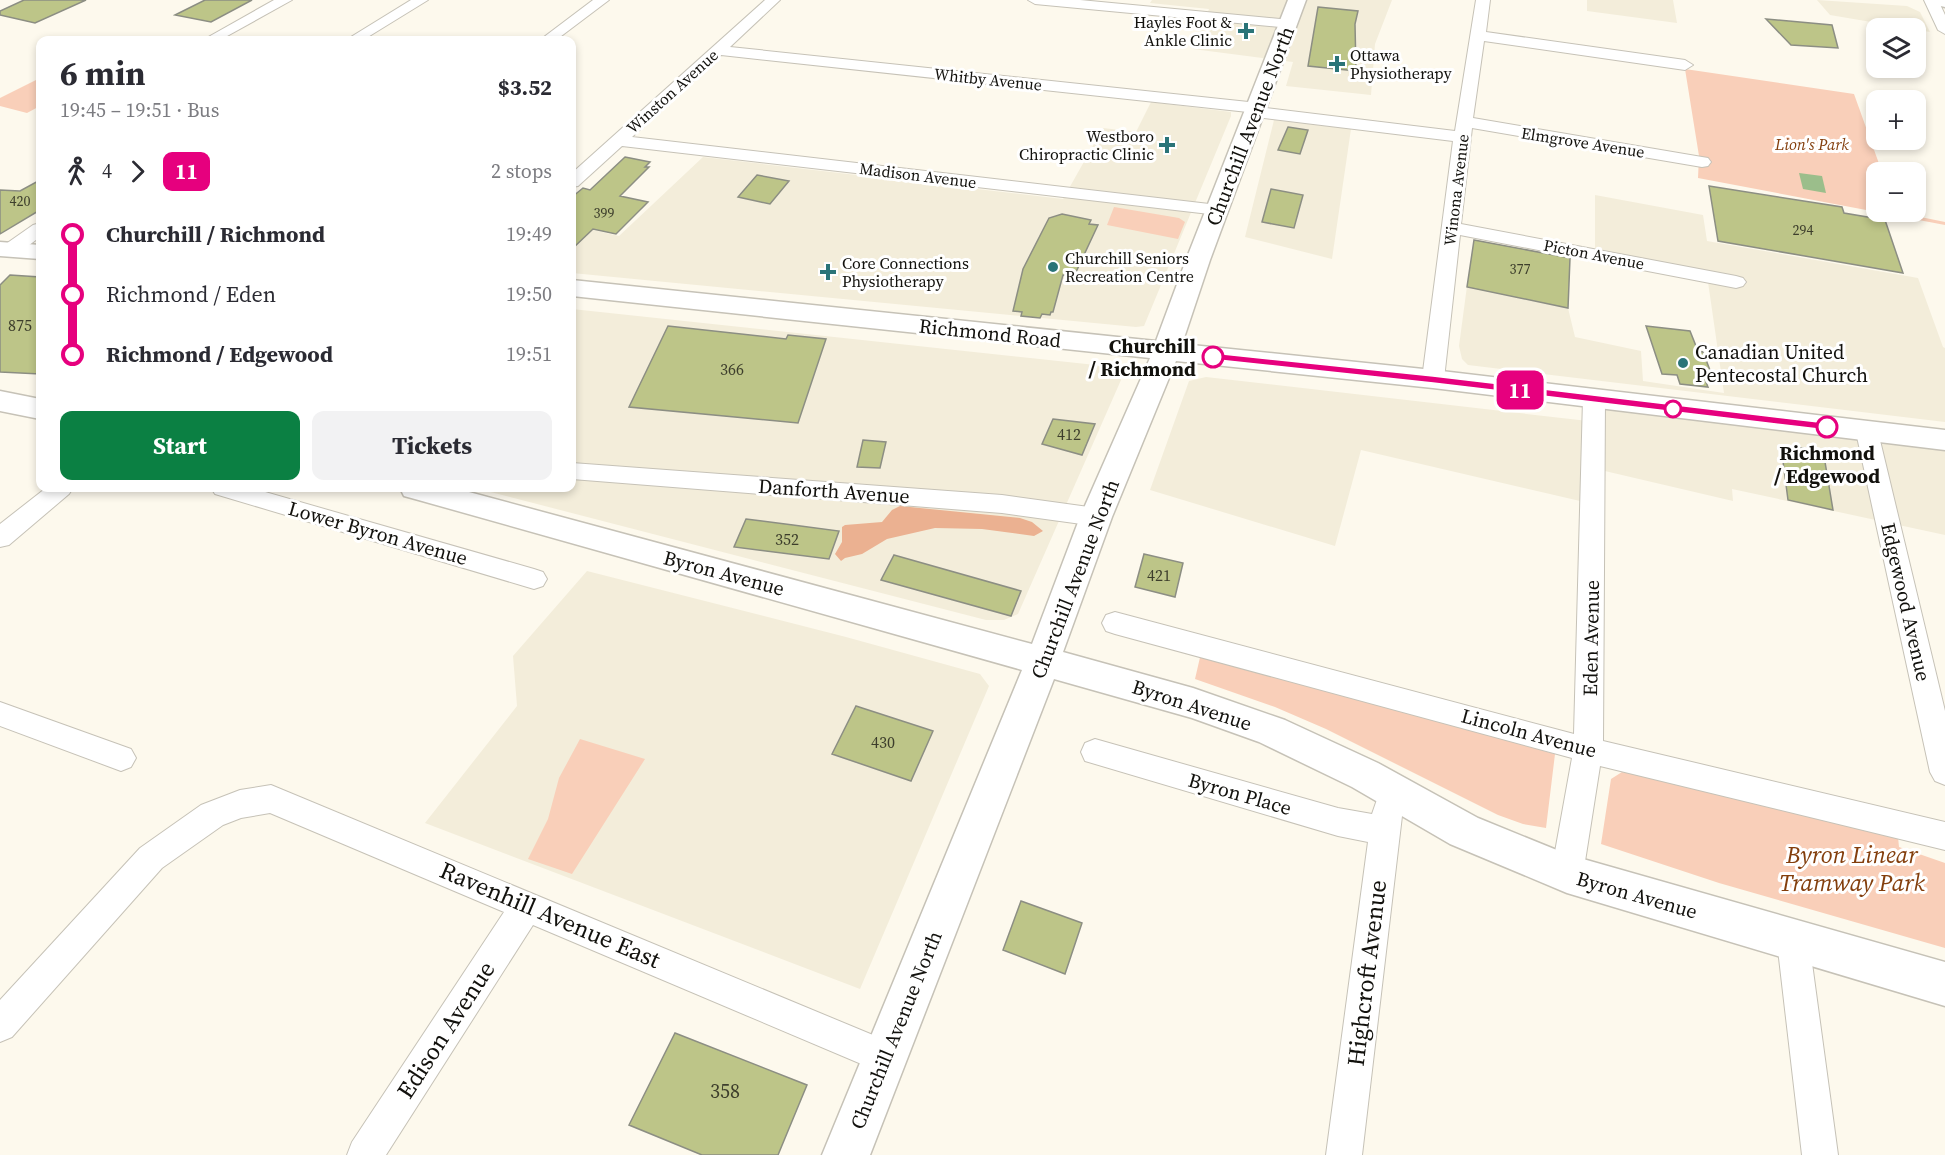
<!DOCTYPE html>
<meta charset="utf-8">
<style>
body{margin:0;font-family:"Source Serif 4",serif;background:#f2f2f3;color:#2b2b33;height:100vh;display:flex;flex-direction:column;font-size:22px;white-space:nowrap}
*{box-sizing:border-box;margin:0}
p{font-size:20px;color:#7c7c81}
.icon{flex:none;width:33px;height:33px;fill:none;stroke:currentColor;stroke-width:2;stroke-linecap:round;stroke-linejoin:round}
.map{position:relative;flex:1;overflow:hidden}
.side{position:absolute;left:36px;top:36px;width:540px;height:456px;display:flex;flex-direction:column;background:#fff;border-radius:12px;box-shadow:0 3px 9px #0003}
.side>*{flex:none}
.badge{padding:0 12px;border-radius:9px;font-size:21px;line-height:39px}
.fabs{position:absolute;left:1866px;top:18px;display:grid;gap:12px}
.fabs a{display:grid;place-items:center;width:60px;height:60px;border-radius:12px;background:#fff;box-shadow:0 3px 9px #0003;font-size:30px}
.map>.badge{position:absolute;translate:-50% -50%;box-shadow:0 0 0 3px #fff}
.legs{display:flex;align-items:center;gap:9px;height:66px;padding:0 24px;font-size:20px}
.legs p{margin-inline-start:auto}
.summary{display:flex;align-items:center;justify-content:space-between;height:102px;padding:0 24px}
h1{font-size:33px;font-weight:700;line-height:45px}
.cta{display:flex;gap:12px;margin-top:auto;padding:12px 24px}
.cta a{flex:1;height:69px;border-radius:12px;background:#0b8043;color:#fff;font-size:24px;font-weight:700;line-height:69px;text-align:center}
.cta a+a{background:#f2f2f3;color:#2b2b33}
ul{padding:0 24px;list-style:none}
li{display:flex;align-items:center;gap:21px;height:60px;font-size:22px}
li i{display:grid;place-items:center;width:9px;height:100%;margin:0 8px;background:currentColor}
li i::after{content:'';width:15px;height:15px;margin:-8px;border:4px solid;border-radius:50%;background:#fff}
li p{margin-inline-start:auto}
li:first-child i{background:linear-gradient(#0000 50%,currentColor 0)}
li:last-child i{background:linear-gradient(currentColor 50%,#0000 0)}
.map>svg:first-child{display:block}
.built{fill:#f3edda}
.green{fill:#f9cfb9}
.forest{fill:#ebb191}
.water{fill:#9bbe8b}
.building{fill:#bdc588;stroke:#8c8e83;stroke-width:1.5}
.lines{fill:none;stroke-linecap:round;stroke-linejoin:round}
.street-casing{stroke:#c6c2b7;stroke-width:2}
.secondary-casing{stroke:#c6c2b7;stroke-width:3}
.street{fill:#fff;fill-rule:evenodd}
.secondary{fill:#fff;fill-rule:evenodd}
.line-1{fill:#e6007e;stroke:#fff;stroke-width:1.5}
.poi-dot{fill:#2a7478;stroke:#fff;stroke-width:2}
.stop-1-dot{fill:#fff;stroke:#e6007e;stroke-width:3}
.labels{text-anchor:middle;stroke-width:6;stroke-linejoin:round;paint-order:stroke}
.far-number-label{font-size:14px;fill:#3d3e2c}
.far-poi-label{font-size:16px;fill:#12110d;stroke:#fff;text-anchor:start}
.far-street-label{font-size:16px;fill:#12110d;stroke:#fff}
.far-park-label{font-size:16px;font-style:italic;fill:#833e0c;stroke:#fff}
.number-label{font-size:16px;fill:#3d3e2c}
.street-label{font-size:20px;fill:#12110d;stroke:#fff}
.stop-label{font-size:20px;font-weight:bold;fill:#12110d;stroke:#fff;text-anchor:end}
.poi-label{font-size:20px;fill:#12110d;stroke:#fff;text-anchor:start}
.near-number-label{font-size:20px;fill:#3d3e2c}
.near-park-label{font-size:24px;font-style:italic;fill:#833e0c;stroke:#fff}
.near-street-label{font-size:24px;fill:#12110d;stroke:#fff}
</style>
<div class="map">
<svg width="1945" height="1155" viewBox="0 0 1945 1155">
<rect width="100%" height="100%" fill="#fdf9ed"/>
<!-- built -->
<path class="built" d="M1152,0H1392L1375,44L1371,95L1286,86L1293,62L1193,49L1209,9L1150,3Z
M1587,0H1673L1677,23L1587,11Z
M1817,0L1907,6L1920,12L1930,32L1830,15Z
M1151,102L1231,112V116L1144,326L1136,327L572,273V225L619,236L703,157L1063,199L1103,128L1136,132Z
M1274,120L1351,129L1332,259L1245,237Z
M1595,195L1703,215L1707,241L1918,278L1943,347L1945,348V422L1468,365L1462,359L1459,346L1467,286L1568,308L1575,337L1641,351L1643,381L1724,393L1708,282L1595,258Z
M572,309L1105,366L1115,370L1121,380L1018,614L1004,620H986L475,488H572Z
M1206,377L1588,421L1594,399L1945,440V535L1732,489L1733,501L1592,468L1593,504L1361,450L1335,546L1150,490L1189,381Z
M587,571L846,637L980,674L989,686L860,989L425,823L517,706L513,656Z"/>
<!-- green -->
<path class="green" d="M1685,69L1854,94L1882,172H1876V212H1896L1945,222V225L1698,178L1699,156Z
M40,78V106L27,113L0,106V98Z
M1114,207L1179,218L1185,222L1178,239L1107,225Z
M1201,653L1555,754L1546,828L1523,824L1498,815L1326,729L1275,707L1195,679Z
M580,739L645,759L572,874L528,859L548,819L559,778Z
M1622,772L1897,827L1899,847L1945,863V948L1719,883L1601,844L1611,779Z"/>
<!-- forest -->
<path class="forest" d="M900,506L1020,518L1032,522L1043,531L1034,536L982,529L935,528L887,539L862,554L845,558L841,561L835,554L842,542V527L845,525L882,522L892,510Z"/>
<!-- water -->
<path class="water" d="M1799,173L1822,176L1826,193L1803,189Z"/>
<!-- building -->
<path class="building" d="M24,0H86L35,23L0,15V11Z
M205,0H252L211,22L175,15Z
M1318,7L1358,11L1355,24L1356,71L1308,66Z
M1766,19L1832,25L1838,48L1791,45Z
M1288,127L1308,130L1300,154L1278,150Z
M625,157L650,162L645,167H649L620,196L648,202L616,234L593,229L572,249V197L583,188L590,190Z
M757,175L789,181L770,204L738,197Z
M40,180V210L0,234V190L20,191Z
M1709,186L1842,207L1844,213L1885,220L1903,273L1718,241Z
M1271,189L1303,195L1294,228L1262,222Z
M1062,214L1091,220L1089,224L1098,225L1076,272L1072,271L1070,276L1063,275L1053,312H1051L1050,315L1042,314L1040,318L1021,316L1022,312L1013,311L1023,269L1049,218Z
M1474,240L1570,258L1568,308L1467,287Z
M10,275L40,277V374L0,372V285Z
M668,326L786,339L788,335L826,339L798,423L629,407Z
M1646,326L1690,331L1698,351L1703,352L1713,378L1704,377L1708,387L1680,384L1677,375L1662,374Z
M1053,419L1095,424L1082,455L1042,444Z
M863,440L886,442L880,468L857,467Z
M1781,446L1823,450L1833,510L1788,500Z
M746,519L793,525L839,531L829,559L734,547Z
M1144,554L1183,563L1175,597L1135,587Z
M894,555L1021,591L1011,616L881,580Z
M856,706L933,731L911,781L832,754Z
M1021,901L1082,923L1065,974L1003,950Z
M675,1033L807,1085L778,1155H702L629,1125Z"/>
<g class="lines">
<defs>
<path id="street" d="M274,0H292L220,40H203Z
M411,0H428L363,40H346Z
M593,0H609L556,40H540Z
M765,0H780L730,47L1258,103L1264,105L1266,108L1455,131L1476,0H1490L1486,32L1685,60L1693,65L1685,70L1484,41L1473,118L1702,157L1708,158L1711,162L1708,166L1702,167L1472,128L1461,224L1736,276L1743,278L1746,282L1743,286L1736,288L1460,235L1444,379L1441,384L1433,386L1425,384L1422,379L1453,141L1256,117L1250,115L1248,112L721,55L632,137L1218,205L1224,206L1227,210L1224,214L1218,215L622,146L578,186L572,187V173Z
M1028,0H1080L1290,20L1297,24L1290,28L1035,4Z
M1924,0H1938L1945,15V34L1938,30Z
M40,223V237L17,254H3L0,250L3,246L33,225Z
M1594,392L1602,394L1605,399L1603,741L1945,822V850L1600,766L1583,874L1578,885L1567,889L1556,885L1551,874L1572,758L1115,634L1106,631L1102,623L1106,615L1115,612L1574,734L1583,399L1586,394Z
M1867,424L1875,426L1878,432L1945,711V785L1935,781L1930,772L1856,432L1859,426Z
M572,463L1002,495L1096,508L1105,511L1108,517L1105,523L1096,526L1002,513L572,479Z
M46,488H73L69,494L9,545L0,547V524Z
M211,488H251L534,569L543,572L547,579L543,586L534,589L215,494Z
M0,702L131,749L136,758L131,767L121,771L0,726Z
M1095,739L1338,808L1372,814L1383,782L1394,779L1405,782L1409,792L1402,816L1362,1155H1326L1368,842L1338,836L1085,761L1081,752L1085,743Z
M271,785L897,1045L902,1057L897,1069L885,1074L533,925L386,1155H347L352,1142L504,912L270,813L241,818L223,825L162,868L12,1037L0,1042V1000L140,848L201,805L240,790Z
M1793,925L1805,930L1809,941L1838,1155H1802L1777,941L1781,930Z"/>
<path id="secondary" d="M1288,0H1306L1210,260L1182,344L1433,370L1945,430V450L1433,388L1176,361L1112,517L1063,652L1193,688L1285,720L1378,763L1478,818L1569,855L1945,962V1006L1567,893L1450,844L1352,787L1259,742L1192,718L1054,679L870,1155H822L1022,670L415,499L404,496L400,488H454L1032,644L1080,517L1150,358L572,296V280L1156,341L1186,260Z
M1929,0H1945V7L1932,4Z
M0,242L40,245V259L0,256Z
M0,391L40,399V419L0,411Z"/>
</defs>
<!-- street casing -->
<use href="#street" class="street-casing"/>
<!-- secondary casing -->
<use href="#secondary" class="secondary-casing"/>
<!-- street -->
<use href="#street" class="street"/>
<!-- secondary -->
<use href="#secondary" class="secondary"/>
</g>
<!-- line-1 -->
<path class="line-1" d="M1213,353L1433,376L1827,423L1832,427L1827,430L1433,383L1209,359V354Z"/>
<!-- markers -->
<g class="poi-dot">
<path d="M1243 22h6v6h6v6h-6v6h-6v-6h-6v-6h6z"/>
<path d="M1334 55h6v6h6v6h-6v6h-6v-6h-6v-6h6z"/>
<path d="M1164 136h6v6h6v6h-6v6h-6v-6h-6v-6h6z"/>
<circle cx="1053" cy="267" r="6"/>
<path d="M825 263h6v6h6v6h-6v6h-6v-6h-6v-6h6z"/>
<circle cx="1683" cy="363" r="6"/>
</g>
<g class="stop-1-dot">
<circle cx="1213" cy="357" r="10"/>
<circle cx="1673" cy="409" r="8"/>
<circle cx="1827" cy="427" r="10"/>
</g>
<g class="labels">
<!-- far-number labels -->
<g class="far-number-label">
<text x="20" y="206">420</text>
<text x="604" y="218">399</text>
<text x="1803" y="235">294</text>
<text x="1520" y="274">377</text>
</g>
<!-- far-poi labels -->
<g class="far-poi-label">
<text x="1232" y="28" text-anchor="end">Hayles Foot &amp;<tspan x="1232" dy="18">Ankle Clinic</tspan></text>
<text x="1350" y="61">Ottawa<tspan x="1350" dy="18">Physiotherapy</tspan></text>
<text x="1154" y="142" text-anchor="end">Westboro<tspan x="1154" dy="18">Chiropractic Clinic</tspan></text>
<text x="1065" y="264">Churchill Seniors<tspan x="1065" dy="18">Recreation Centre</tspan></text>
<text x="842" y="269">Core Connections<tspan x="842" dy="18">Physiotherapy</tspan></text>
</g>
<!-- far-street labels -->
<g class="far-street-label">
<text transform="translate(988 79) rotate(6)" y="6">Whitby Avenue</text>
<text transform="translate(672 91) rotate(-42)" y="6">Winston Avenue</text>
<text transform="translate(1583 142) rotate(9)" y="6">Elmgrove Avenue</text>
<text transform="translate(918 175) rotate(7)" y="6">Madison Avenue</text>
<text transform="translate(1456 190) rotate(-83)" y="6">Winona Avenue</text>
<text transform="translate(1594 254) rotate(11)" y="6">Picton Avenue</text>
</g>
<!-- far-park labels -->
<g class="far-park-label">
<text x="1812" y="150">Lion's Park</text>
</g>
<!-- number labels -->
<g class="number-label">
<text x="20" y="331">875</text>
<text x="732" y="375">366</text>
<text x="1069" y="440">412</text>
<text x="787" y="545">352</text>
<text x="1159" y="581">421</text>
<text x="883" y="748">430</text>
</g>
<!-- street labels -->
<g class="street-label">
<text transform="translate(1250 126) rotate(-69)" y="7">Churchill Avenue North</text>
<text transform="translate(990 333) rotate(6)" y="7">Richmond Road</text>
<text transform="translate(834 491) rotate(4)" y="7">Danforth Avenue</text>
<text transform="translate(378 533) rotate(16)" y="7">Lower Byron Avenue</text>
<text transform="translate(724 573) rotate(15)" y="7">Byron Avenue</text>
<text transform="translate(1075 579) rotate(-69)" y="7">Churchill Avenue North</text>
<text transform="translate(1906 602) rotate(77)" y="7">Edgewood Avenue</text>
<text transform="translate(1591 638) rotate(-89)" y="7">Eden Avenue</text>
<text transform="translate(1192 705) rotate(18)" y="7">Byron Avenue</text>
<text transform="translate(1529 733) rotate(15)" y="7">Lincoln Avenue</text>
<text transform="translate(1240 794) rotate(16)" y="7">Byron Place</text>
<text transform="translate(1637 895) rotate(16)" y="7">Byron Avenue</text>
<text transform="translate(896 1030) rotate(-68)" y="7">Churchill Avenue North</text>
</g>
<!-- stop labels -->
<g class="stop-label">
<text x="1196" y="353">Churchill<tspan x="1196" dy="23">/ Richmond</tspan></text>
<text x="1827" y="460" text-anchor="middle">Richmond<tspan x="1827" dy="23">/ Edgewood</tspan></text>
</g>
<!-- poi labels -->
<g class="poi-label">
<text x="1695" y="359">Canadian United<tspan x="1695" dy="23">Pentecostal Church</tspan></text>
</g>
<!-- near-number labels -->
<g class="near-number-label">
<text x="725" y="1098">358</text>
</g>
<!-- near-park labels -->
<g class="near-park-label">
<text x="1852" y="863">Byron Linear<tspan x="1852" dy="28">Tramway Park</tspan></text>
</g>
<!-- near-street labels -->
<g class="near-street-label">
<text transform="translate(550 915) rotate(23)" y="8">Ravenhill Avenue East</text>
<text transform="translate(1367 973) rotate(-83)" y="8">Highcroft Avenue</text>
<text transform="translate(446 1030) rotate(-57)" y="8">Edison Avenue</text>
</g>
</g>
</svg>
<div class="fabs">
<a><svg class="icon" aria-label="layers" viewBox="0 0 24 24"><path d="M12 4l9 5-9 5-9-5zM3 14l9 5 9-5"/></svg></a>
<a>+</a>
<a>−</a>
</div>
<b class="badge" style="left:1520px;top:390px;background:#e6007e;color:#fff">11</b>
<section class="side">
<div class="summary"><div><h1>6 min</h1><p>19:45 – 19:51 · Bus</p></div><b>$3.52</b></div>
<div class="legs"><svg class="icon" aria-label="walk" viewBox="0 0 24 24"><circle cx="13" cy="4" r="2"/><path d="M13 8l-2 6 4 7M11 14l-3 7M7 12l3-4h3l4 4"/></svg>4<svg class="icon" aria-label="forward" viewBox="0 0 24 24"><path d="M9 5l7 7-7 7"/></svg><b class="badge" style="background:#e6007e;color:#fff">11</b><p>2 stops</p></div>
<ul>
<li><i style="color:#e6007e"></i><b>Churchill / Richmond</b><p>19:49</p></li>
<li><i style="color:#e6007e"></i><span>Richmond / Eden</span><p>19:50</p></li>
<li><i style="color:#e6007e"></i><b>Richmond / Edgewood</b><p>19:51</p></li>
</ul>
<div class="cta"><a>Start</a><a>Tickets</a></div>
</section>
</div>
